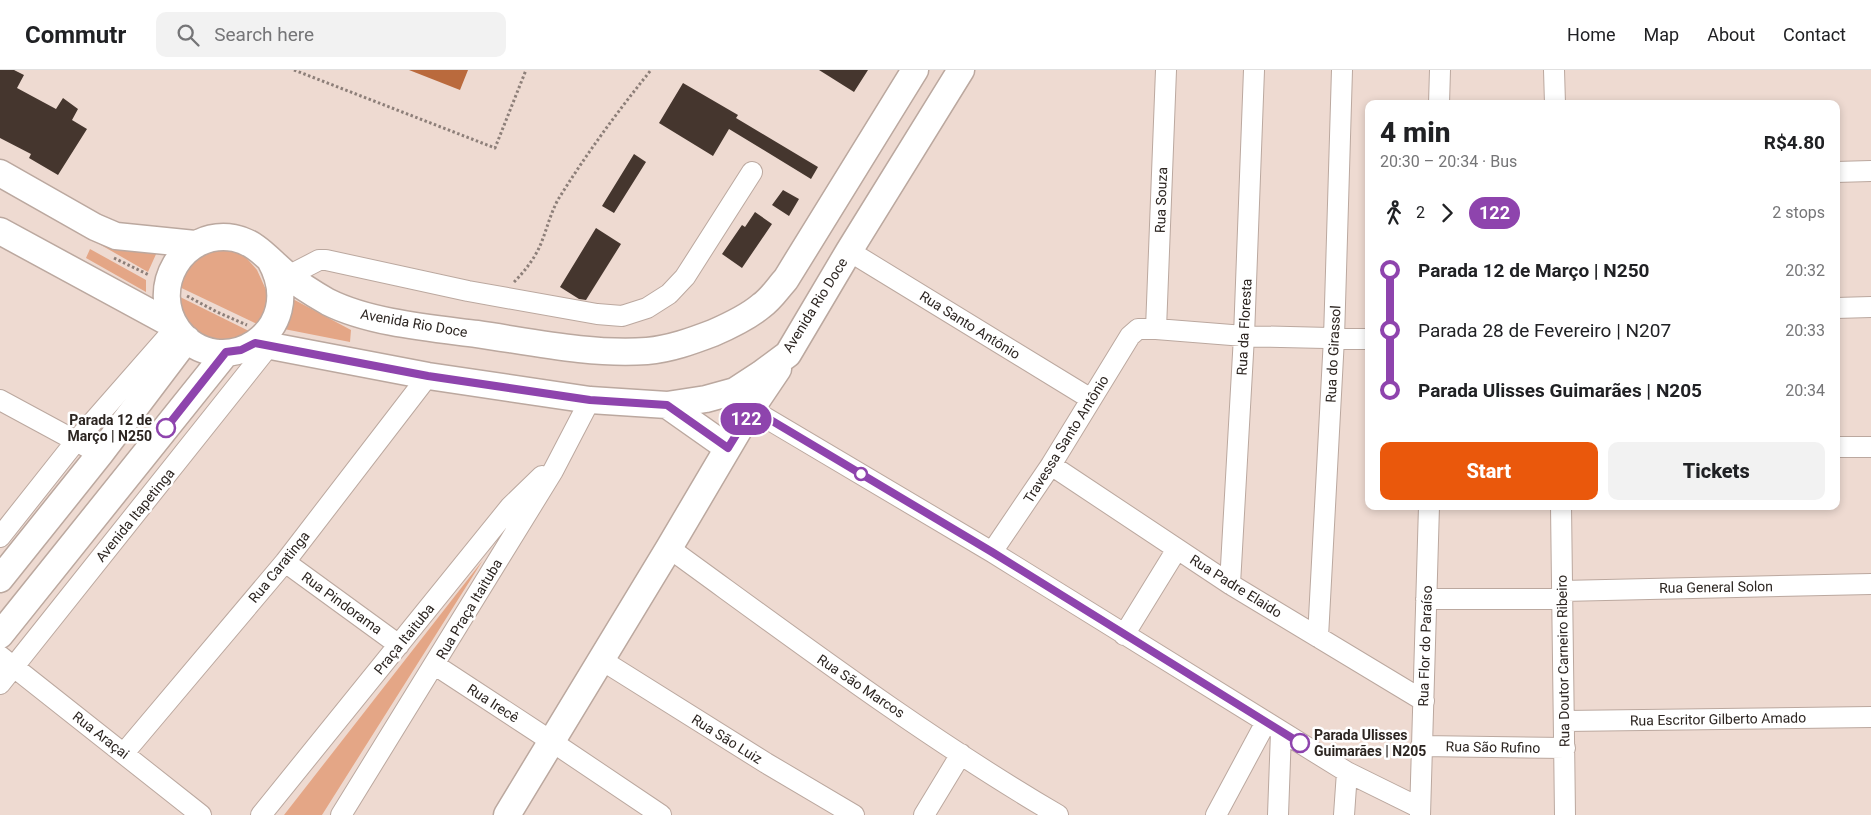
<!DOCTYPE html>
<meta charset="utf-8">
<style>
body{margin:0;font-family:Roboto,sans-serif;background:#f2f2f2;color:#202124;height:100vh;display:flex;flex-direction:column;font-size:19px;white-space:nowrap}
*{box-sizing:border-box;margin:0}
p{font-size:16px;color:#757577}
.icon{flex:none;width:28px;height:28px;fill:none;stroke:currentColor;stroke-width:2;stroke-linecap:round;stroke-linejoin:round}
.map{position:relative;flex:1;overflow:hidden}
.side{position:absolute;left:1365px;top:30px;width:475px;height:410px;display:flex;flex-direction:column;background:#fff;border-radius:10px;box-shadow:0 2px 8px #0003}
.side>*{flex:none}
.badge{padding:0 10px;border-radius:16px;font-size:18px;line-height:32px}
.map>.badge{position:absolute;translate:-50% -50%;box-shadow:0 0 0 2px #fff}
.legs{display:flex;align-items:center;gap:8px;height:55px;padding:0 15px;font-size:16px}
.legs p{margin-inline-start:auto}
.summary{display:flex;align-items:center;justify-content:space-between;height:85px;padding:0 15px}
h1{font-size:28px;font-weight:800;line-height:38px}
.button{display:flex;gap:10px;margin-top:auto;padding:10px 15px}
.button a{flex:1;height:58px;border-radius:10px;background:#ea580c;color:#fff;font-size:20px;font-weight:800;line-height:58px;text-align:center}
.button a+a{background:#f2f2f2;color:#202124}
ul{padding:0 15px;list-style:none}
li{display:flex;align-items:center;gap:18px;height:60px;font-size:19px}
li i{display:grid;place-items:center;width:8px;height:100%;margin:0 6px;background:currentColor}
li i::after{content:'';width:12px;height:12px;margin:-6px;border:4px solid;border-radius:50%;background:#fff}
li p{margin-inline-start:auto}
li:first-child i{background:linear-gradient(#0000 50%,currentColor 0)}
li:last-child i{background:linear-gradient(currentColor 50%,#0000 0)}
header{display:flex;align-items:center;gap:30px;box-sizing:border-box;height:70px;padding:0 25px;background:#fff;border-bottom:1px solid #e0e0e0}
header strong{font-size:24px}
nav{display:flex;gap:28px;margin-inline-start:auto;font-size:18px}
.search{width:350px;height:45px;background:#f2f2f2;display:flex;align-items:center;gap:12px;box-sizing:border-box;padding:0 18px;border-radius:10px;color:#757577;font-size:19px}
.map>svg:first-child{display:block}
.green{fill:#e4a686}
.water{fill:#ba6a3d}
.building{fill:#45362e}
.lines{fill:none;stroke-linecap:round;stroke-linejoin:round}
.minor-casing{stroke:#bba89f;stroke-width:22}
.major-casing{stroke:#bba89f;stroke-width:29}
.path{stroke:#8d7f79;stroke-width:3;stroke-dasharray:2.5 2.5;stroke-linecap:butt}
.minor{stroke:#fff;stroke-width:20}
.major{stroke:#fff;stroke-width:26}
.line-1-casing{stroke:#fff;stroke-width:11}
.line-1{stroke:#8e44ad;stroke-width:8}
.stop-1-dot{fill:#fff;stroke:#8e44ad;stroke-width:2.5}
.labels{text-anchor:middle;stroke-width:5;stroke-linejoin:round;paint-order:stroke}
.street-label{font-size:14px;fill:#2c2521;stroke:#fff}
.stop-label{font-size:14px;font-weight:bold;fill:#2c2521;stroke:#fff;text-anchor:end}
</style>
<header>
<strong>Commutr</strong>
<div class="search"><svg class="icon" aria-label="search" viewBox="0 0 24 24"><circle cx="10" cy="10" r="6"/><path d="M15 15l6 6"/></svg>Search here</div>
<nav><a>Home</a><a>Map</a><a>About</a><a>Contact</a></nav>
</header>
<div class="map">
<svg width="1871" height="745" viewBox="0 0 1871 745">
<rect width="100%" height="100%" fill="#eedad1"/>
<!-- green -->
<path class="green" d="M94,171L157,182L148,202Z
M228,177L242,183L257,200L267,222V241L259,255L171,213L192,184Z
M90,179L146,210V222L86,188Z
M170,222L253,263L243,271L196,270Z
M291,228L351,260L350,272L284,259Z
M483,490L322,745H284Z"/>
<!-- water -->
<path class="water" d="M409,0H468L460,20Z"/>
<!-- building -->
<path class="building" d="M0,0H14L24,5L17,18L56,39L63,28L78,39L72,50L87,59L58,105L29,88L31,84L0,68Z
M819,0H868L854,22Z
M683,13L738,45L736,48L818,97L811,109L729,59L713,86L659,53Z
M634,84L646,92L614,143L602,136Z
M783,120L799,129L789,146L772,135Z
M755,142L772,154L742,198L722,184L742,155L745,157Z
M596,158L621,174L586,230L579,229L560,217Z"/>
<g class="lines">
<defs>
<path id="minor" d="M1554,0L1555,34
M1439,34L1440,0
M1836,102L1871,101
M849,181L1091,329
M288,206L319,190H326L468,221L597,244L622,246L647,238L669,224L685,207L752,102
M1836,238L1871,237
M1156,259L1166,0
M0,330L87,377
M751,339L992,482L1347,702L1420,738
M1836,377H1871
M1051,395L1230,514L1424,631
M1561,436L1565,745
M0,467L76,371L176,257
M669,478C796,570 923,666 1058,745
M992,482L1051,395L1130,266L1138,259H1156L1244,266L1369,269
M285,492L399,575
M1230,514L1244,266L1254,0
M1562,521L1871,514
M1426,529H1562
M1124,565L1177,479
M1318,567L1334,268L1342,0
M0,586L201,745
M600,589L766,693L854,745
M435,595L551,671L661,745
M0,614L269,276
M1565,651L1871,647
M1421,676L1565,678
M124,683L285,492L428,306
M261,745L510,437L542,406
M341,745L553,401L590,330
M924,745L961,684
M1216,745L1266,652
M1278,745L1281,662
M1344,745L1347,702
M1420,745L1429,436"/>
<path id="major" d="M0,103L95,157L116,166L195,174
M0,161L164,250L174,254
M270,190C311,263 219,315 178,260C148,218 182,159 234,168C256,172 269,190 286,204C298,214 314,224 328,232C370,253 430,258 477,264C532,272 590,285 647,281C670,279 692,271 713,263C729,256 748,247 761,236C771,229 778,218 786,209L915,0
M255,273L428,306L590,330L667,335L706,329L735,321L761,304L788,284L849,181L961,0
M667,335L728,378
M0,509L100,384L187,269
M0,565L226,283
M507,745L669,478L751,339L778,299"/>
</defs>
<!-- minor casing -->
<use href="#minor" class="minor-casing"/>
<!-- major casing -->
<use href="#major" class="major-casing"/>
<!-- path -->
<path class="path" d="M294,0L495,78L526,0
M114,188L149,205
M514,212C523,203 531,193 537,182C546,165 549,145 559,128C587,83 618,41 651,0
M187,226L217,242L247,255"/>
<!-- minor -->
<use href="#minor" class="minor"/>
<!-- major -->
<use href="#major" class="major"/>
</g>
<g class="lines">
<defs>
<path id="line-1" d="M166,358L226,282L241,280L255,273L428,306L590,330L667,335L728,378L752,339L992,482L1300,673"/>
</defs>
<!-- line-1 casing -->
<use href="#line-1" class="line-1-casing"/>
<!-- line-1 -->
<use href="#line-1" class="line-1"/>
</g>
<!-- markers -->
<g class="stop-1-dot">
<circle cx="166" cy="358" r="9"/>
<circle cx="861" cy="404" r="6"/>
<circle cx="1300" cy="673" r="9"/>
</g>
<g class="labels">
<!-- street labels -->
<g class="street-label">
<text transform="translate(1161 130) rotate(-88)" y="5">Rua Souza</text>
<text transform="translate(815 235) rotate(-58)" y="5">Avenida Rio Doce</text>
<text transform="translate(414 253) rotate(10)" y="5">Avenida Rio Doce</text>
<text transform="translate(970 255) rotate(32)" y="5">Rua Santo Antônio</text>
<text transform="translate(1244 257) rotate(-87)" y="5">Rua da Floresta</text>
<text transform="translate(1333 284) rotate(-87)" y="5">Rua do Girassol</text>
<text transform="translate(1066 369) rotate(-58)" y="5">Travessa Santo Antônio</text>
<text transform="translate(135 445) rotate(-51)" y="5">Avenida Itapetinga</text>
<text transform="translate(279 497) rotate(-51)" y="5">Rua Caratinga</text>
<text transform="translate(1236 516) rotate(32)" y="5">Rua Padre Elaido</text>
<text transform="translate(1716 517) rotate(-1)" y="5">Rua General Solon</text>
<text transform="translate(342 533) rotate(36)" y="5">Rua Pindorama</text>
<text transform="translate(469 539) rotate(-59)" y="5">Rua Praça Itaituba</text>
<text transform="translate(404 569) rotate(-51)" y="5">Praça Itaituba</text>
<text transform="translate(1425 576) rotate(-88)" y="5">Rua Flor do Paraíso</text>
<text transform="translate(1563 591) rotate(-91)" y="5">Rua Doutor Carneiro Ribeiro</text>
<text transform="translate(861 616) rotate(34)" y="5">Rua São Marcos</text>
<text transform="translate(493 633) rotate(33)" y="5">Rua Irecê</text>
<text transform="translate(1718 649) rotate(-1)" y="5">Rua Escritor Gilberto Amado</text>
<text transform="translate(101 665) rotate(38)" y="5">Rua Araçai</text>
<text transform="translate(727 669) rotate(32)" y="5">Rua São Luiz</text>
<text transform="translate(1493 677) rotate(1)" y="5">Rua São Rufino</text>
</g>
<!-- stop labels -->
<g class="stop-label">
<text x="152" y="355">Parada 12 de<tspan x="152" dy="16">Março | N250</tspan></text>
<text x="1314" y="670" text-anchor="start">Parada Ulisses<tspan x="1314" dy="16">Guimarães | N205</tspan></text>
</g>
</g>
</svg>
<b class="badge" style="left:746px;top:349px;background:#8e44ad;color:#fff">122</b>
<section class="side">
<div class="summary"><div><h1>4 min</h1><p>20:30 – 20:34 · Bus</p></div><b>R$4.80</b></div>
<div class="legs"><svg class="icon" aria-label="walk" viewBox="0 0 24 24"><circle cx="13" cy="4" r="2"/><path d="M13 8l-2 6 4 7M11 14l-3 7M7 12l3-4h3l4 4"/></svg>2<svg class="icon" aria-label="forward" viewBox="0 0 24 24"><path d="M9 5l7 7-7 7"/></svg><b class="badge" style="background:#8e44ad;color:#fff">122</b><p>2 stops</p></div>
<ul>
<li><i style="color:#8e44ad"></i><b>Parada 12 de Março | N250</b><p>20:32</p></li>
<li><i style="color:#8e44ad"></i><span>Parada 28 de Fevereiro | N207</span><p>20:33</p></li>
<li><i style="color:#8e44ad"></i><b>Parada Ulisses Guimarães | N205</b><p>20:34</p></li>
</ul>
<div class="button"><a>Start</a><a>Tickets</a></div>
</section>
</div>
